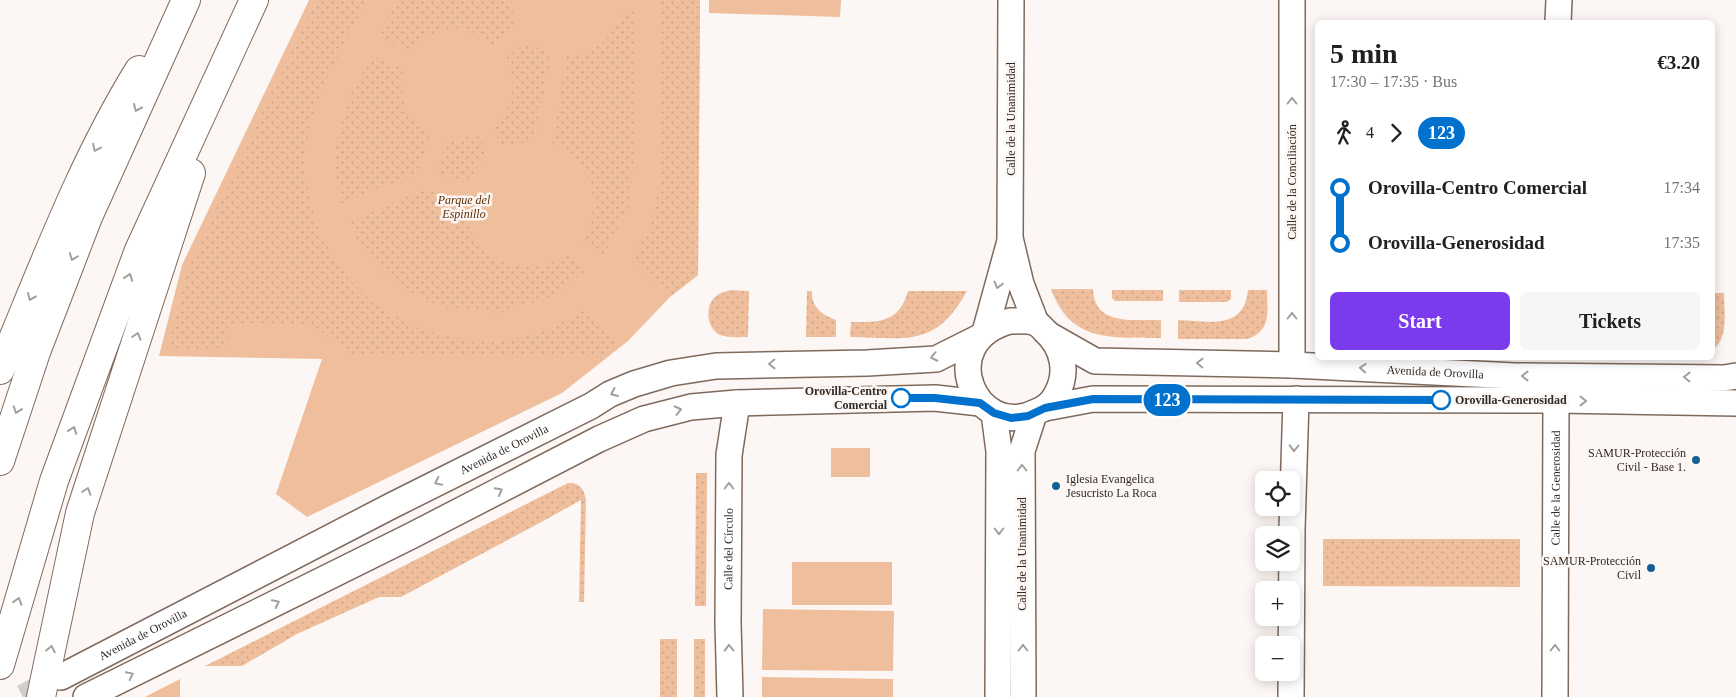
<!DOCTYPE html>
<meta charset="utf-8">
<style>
body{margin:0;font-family:Georgia,serif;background:#f6f6f6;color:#202124;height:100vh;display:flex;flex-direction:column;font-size:19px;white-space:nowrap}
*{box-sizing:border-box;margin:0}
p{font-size:16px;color:#757577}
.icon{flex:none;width:28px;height:28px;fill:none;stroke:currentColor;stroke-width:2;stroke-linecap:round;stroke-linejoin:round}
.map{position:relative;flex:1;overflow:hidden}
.drawer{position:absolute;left:1315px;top:20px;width:400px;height:340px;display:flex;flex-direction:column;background:#fff;border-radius:8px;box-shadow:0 2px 12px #0003}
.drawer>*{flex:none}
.badge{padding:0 10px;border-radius:16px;font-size:18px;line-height:32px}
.buttons{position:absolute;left:1255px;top:471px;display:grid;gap:10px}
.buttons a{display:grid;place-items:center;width:45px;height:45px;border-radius:8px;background:#fff;box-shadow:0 2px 12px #0003;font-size:25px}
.map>.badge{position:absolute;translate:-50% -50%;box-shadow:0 0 0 2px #fff}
.legs{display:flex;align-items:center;gap:8px;height:55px;padding:0 15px;font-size:16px}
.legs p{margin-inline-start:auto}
.headline{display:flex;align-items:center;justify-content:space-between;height:85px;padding:0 15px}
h1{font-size:28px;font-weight:700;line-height:38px}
.action{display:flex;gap:10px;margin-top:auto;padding:10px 15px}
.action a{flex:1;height:58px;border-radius:8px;background:#7c3aed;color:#fff;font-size:20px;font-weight:700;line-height:58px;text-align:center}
.action a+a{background:#f6f6f6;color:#202124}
ul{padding:0 15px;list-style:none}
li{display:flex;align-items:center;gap:18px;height:55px;font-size:19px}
li i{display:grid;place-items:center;width:8px;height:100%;margin:0 6px;background:currentColor}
li i::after{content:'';width:12px;height:12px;margin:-6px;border:4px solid;border-radius:50%;background:#fff}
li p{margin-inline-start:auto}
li:first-child i{background:linear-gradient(#0000 50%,currentColor 0)}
li:last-child i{background:linear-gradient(currentColor 50%,#0000 0)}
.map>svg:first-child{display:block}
.park{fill:#efbe9c}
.garden{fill:url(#garden-dots)}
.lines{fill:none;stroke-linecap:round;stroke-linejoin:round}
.minor-tunnel{stroke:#d4ceca;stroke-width:25;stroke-dasharray:25 12;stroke-linecap:butt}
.minor-casing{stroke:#7e6a5d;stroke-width:28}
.motorway-casing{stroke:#7e6a5d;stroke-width:30}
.minor{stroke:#fff;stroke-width:25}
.motorway{stroke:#fff;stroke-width:28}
.oneway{stroke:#a39f9c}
.line-1-casing{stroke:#fff;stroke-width:11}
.line-1{stroke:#0072ce;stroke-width:8}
.stop-1-dot{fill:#fff;stroke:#0072ce;stroke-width:2.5}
.poi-dot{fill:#136093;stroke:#fcf7f4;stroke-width:2}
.labels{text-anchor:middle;stroke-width:5;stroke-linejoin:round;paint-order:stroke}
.street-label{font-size:12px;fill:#322a24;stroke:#fcf7f4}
.park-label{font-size:12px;font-style:italic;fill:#5c2d00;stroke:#fcf7f4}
.stop-label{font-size:12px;font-weight:bold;fill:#322a24;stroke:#fcf7f4;text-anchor:end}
.poi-label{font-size:12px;fill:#322a24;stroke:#fcf7f4;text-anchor:end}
</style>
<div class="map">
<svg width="1736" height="697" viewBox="0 0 1736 697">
<defs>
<pattern id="garden-dots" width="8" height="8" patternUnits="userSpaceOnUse" patternTransform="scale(1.25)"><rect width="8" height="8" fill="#efbe9c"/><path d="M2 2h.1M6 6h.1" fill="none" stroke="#cda386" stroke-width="1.8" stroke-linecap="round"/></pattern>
</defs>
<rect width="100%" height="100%" fill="#fcf7f4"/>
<!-- park -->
<path class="park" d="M309,0H700L698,275L670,297L628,341L562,393L307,517L276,494L322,359L159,356L182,265Z
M709,0H841L840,17L709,13Z
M831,448H870V477H831Z
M792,562H892V605H792Z
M763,609L894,611L893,671L762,670Z
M762,677L893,679V697H762Z
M180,679V697H145Z"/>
<!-- garden -->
<path class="garden" d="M316,0H367C341,52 303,110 306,169C308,220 332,269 372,301C378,307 387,311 394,315C401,319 407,324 414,327C422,330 431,332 439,334C458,340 487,344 507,340C534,335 560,325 584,311L618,341L598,357L357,356L310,324L228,323L227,348L167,349L189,267Z
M397,0H512V11L519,26L493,45C478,28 447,25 427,37C422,41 417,47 412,51L379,36Z
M661,0H700L698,275L670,297L632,261L648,230L656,203L660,175Z
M634,12V151L630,203L603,256L582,240C600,210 597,180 572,155C567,150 558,147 552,143L567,55C598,54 610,39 622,13Z
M526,42C530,43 549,54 551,58L534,139C531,142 507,146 502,145L493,130V125C507,114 518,91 511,72C509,66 506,64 507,57Z
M371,55L403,69C400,101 404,115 432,133L418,173L340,204L334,154L346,105Z
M477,134L489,154L477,167L469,183L436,173L448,138L459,139Z
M423,190L466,200C463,256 524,286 568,254L584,272L557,295L500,313L441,307L396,285L361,249L349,222Z
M1051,289H1093C1094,327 1135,319 1161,320V338C1113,337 1071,344 1051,289Z
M730,290L749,291L748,337C739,337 728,338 720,335C706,328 705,306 715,297C719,293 725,292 730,290Z
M1112,290H1163V301H1115L1112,298Z
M1179,290H1231V299L1227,302H1179Z
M1248,290H1267C1267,312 1272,331 1247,339H1178V320C1208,321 1244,331 1248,290Z
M807,291H812C811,307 822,315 836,320V337H806Z
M908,291H967C936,348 906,338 850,337L851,322C880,322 899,323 908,291Z
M1713,293H1724C1724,310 1729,339 1713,349Z
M696,473H707L706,606H695Z
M568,483C580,482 584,489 586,500L584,602H579L581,500L545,520L401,597H379L297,634L242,666H205Z
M1323,539H1520V587L1323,586Z
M660,639H677V697H660Z
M694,639H705V697H694Z"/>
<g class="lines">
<!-- minor-tunnel -->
<path class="minor-tunnel" d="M23,697L56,679"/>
<defs>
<g id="minor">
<path d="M1011,0L1010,238L1021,284L1036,323"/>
<path d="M1558,22L1559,0"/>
<path d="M1010,321C1017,321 1029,320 1036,323C1039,324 1042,328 1045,331C1063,347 1069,373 1056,395C1052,403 1044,409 1036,412C976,442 932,342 1010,321Z"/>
<path d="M985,332L1010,241"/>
<path id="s1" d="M1051,336L1095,361L1292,365L1515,376L1724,378L1736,376"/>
<path d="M1292,365V0"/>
<path d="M1045,408L1093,399L1556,400L1736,403"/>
<path d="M994,413L999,451L998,697"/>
<path id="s2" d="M61,677L393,505L591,406L610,394L634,384L671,373L716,366L867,363L936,359L978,338"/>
<path d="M86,697L411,536L599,439L644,419L691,407L737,403L935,398L980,403"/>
<path id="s3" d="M730,697L728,623L729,455L737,403"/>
<path d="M1023,697L1022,451L1034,414"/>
<path d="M1291,697L1292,529L1296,399"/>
<path id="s4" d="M1555,697L1556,400"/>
</g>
<path id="motorway" d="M0,370C43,268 81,164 139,70
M0,461L36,352L88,217L186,0
M0,665L54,481L139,250L254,0
M41,697L80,513L191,173"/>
</defs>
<!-- minor casing -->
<use href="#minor" class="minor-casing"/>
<!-- motorway casing -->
<use href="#motorway" class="motorway-casing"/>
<!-- minor -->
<use href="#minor" class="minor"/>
<!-- motorway -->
<use href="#motorway" class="motorway"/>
</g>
<!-- one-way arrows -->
<defs><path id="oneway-chevron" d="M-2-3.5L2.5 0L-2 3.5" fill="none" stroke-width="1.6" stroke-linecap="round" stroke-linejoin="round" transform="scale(1.25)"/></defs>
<g class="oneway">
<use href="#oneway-chevron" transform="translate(1292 101) rotate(-90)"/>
<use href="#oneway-chevron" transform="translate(137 108) rotate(114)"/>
<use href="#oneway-chevron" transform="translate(96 148) rotate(116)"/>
<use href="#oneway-chevron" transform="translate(73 257) rotate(111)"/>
<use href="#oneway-chevron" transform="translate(129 277) rotate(-70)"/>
<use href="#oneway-chevron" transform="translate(998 285) rotate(105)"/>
<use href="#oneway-chevron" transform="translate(31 297) rotate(113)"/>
<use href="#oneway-chevron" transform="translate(1292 316) rotate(-90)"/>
<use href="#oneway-chevron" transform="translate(137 336) rotate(-72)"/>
<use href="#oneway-chevron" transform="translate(934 357) rotate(168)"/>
<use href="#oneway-chevron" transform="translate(1200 363) rotate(-179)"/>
<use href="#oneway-chevron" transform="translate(772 364) rotate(179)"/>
<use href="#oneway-chevron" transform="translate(1363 368) rotate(-177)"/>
<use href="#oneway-chevron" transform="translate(1525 376) rotate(-180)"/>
<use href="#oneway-chevron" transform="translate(1687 377) rotate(-179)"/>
<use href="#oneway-chevron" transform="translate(614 393) rotate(155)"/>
<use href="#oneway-chevron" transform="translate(1583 401)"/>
<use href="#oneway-chevron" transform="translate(17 410) rotate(109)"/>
<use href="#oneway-chevron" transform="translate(678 410) rotate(-14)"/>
<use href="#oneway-chevron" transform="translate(73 430) rotate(-70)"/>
<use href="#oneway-chevron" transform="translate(1294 448) rotate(91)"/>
<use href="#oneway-chevron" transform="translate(1022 468) rotate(-90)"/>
<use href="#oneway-chevron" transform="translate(438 482) rotate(154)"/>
<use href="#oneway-chevron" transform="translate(729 486) rotate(-90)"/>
<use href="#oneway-chevron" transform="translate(87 491) rotate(-72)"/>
<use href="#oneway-chevron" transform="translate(499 491) rotate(-28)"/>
<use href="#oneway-chevron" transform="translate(999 531) rotate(90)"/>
<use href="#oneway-chevron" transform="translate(18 601) rotate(-73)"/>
<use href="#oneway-chevron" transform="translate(276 603) rotate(-26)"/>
<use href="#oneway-chevron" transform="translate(729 648) rotate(-92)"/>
<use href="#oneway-chevron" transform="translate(1023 648) rotate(-90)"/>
<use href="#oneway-chevron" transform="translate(1555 648) rotate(-90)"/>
<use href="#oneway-chevron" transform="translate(51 649) rotate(-78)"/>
<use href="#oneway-chevron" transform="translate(130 675) rotate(-26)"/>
</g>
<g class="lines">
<defs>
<path id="line-1" d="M901,398H935L980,403L994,413L1011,418L1028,416L1045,408L1093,399L1441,400"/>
</defs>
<!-- line-1 casing -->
<use href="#line-1" class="line-1-casing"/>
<!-- line-1 -->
<use href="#line-1" class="line-1"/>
</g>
<!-- markers -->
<g class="stop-1-dot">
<circle cx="901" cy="398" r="9"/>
<circle cx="1441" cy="400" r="9"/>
</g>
<g class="poi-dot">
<circle cx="1696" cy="460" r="5"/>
<circle cx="1056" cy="486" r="5"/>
<circle cx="1651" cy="568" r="5"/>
</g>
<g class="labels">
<!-- street labels -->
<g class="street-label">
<text transform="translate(1011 119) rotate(-90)" y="4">Calle de la Unanimidad</text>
<text transform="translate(1292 182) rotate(-90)" y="4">Calle de la Conciliación</text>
<text dy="4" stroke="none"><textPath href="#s1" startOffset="391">Avenida de Orovilla</textPath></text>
<text dy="4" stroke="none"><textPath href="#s2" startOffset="498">Avenida de Orovilla</textPath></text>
<text dy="4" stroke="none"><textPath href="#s4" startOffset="209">Calle de la Generosidad</textPath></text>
<text dy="4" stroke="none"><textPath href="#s3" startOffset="148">Calle del Círculo</textPath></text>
<text transform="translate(1022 554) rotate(-90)" y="4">Calle de la Unanimidad</text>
<text dy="4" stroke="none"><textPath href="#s2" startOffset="92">Avenida de Orovilla</textPath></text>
</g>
<!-- park labels -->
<g class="park-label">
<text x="464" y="204">Parque del<tspan x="464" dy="14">Espinillo</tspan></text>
</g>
<!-- stop labels -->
<g class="stop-label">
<text x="887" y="395">Orovilla-Centro<tspan x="887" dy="14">Comercial</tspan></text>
<text x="1455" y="404" text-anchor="start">Orovilla-Generosidad</text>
</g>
<!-- poi labels -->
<g class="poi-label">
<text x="1686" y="457">SAMUR-Protección<tspan x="1686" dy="14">Civil - Base 1.</tspan></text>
<text x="1066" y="483" text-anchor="start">Iglesia Evangelica<tspan x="1066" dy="14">Jesucristo La Roca</tspan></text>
<text x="1641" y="565">SAMUR-Protección<tspan x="1641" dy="14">Civil</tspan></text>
</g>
</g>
</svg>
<div class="buttons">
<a><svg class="icon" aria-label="locate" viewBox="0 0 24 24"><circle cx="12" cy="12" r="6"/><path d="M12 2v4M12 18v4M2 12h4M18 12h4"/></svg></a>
<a><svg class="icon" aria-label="layers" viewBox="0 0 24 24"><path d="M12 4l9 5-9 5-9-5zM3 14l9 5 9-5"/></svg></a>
<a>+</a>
<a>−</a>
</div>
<b class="badge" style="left:1167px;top:400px;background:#0072ce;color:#fff">123</b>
<section class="drawer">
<div class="headline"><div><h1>5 min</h1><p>17:30 – 17:35 · Bus</p></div><b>€3.20</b></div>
<div class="legs"><svg class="icon" aria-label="walk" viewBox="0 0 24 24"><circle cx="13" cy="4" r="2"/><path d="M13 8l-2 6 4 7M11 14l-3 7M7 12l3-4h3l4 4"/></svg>4<svg class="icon" aria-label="forward" viewBox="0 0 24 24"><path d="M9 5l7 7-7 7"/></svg><b class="badge" style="background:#0072ce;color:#fff">123</b></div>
<ul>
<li><i style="color:#0072ce"></i><b>Orovilla-Centro Comercial</b><p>17:34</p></li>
<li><i style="color:#0072ce"></i><b>Orovilla-Generosidad</b><p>17:35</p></li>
</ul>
<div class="action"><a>Start</a><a>Tickets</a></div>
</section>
</div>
